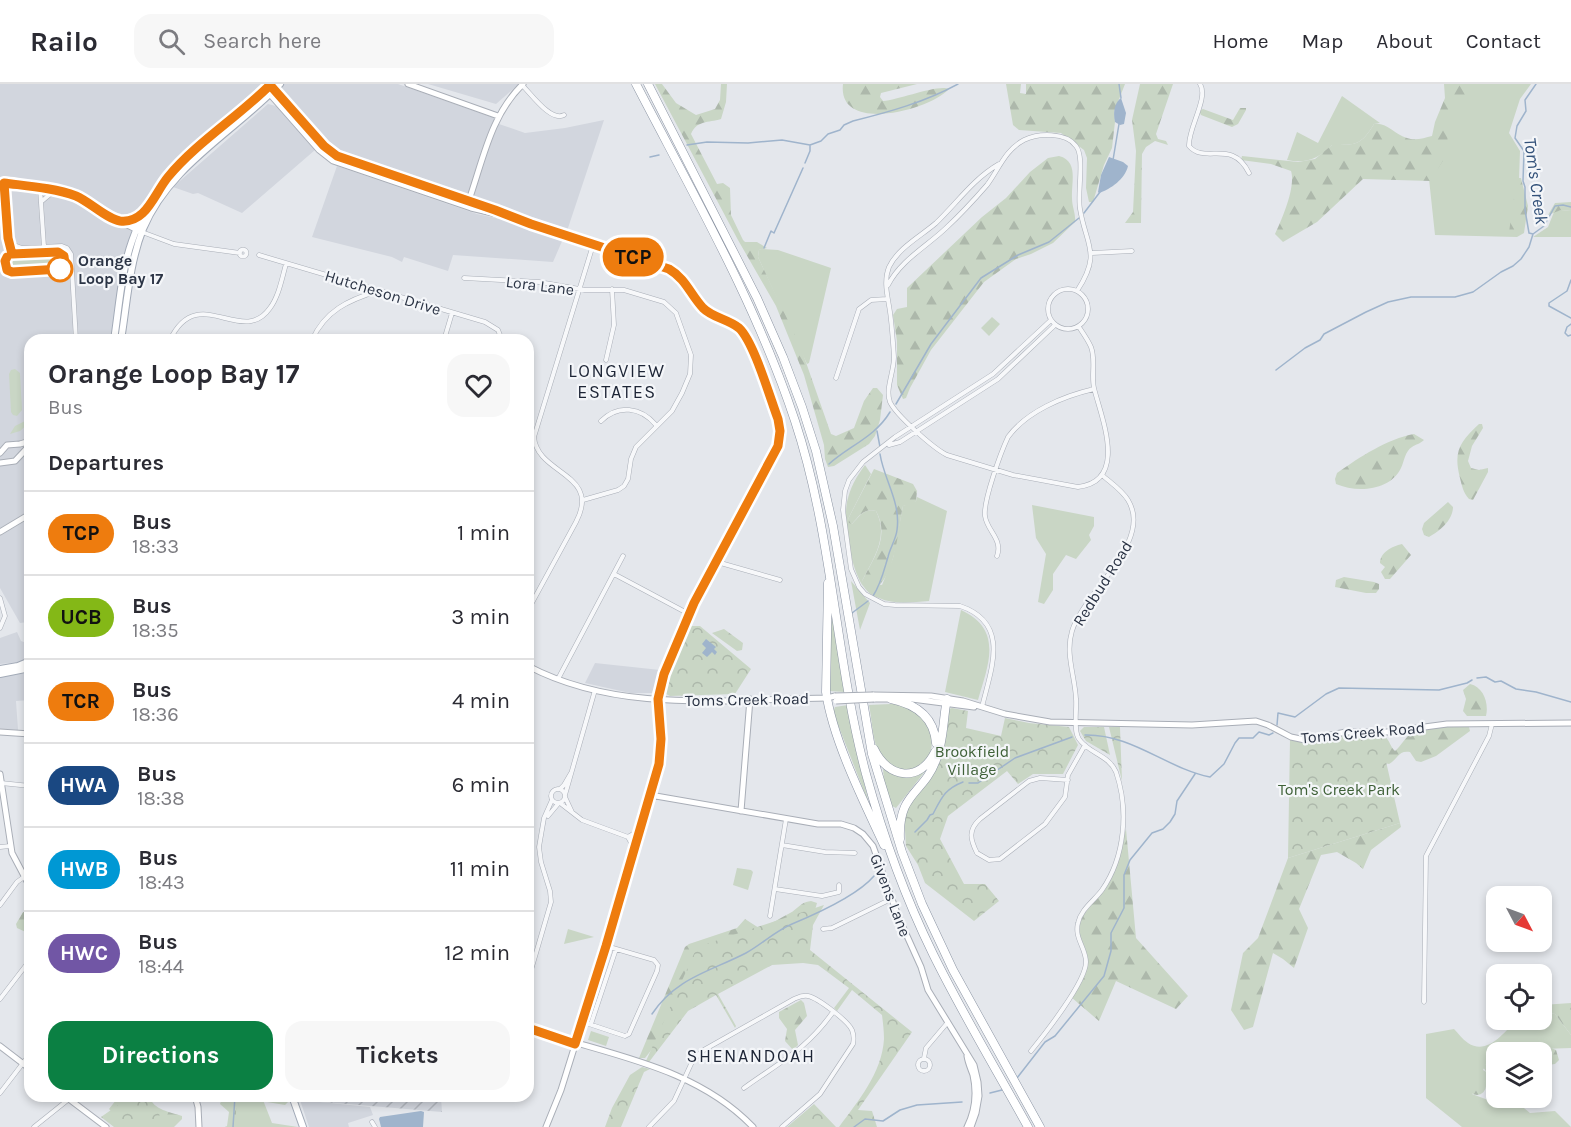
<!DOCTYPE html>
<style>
body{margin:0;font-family:Karla,sans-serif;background:#f7f7f7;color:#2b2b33;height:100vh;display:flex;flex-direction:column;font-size:22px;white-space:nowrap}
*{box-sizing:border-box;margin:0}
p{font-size:20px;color:#7c7c81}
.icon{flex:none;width:33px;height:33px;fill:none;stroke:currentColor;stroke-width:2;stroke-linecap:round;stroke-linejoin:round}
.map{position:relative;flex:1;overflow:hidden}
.details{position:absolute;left:24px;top:250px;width:510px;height:768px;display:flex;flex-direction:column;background:#fff;border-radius:18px;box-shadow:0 3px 9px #0003}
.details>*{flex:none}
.badge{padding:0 12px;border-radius:20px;font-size:21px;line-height:39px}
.needle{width:39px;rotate:131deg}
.fabs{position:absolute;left:1486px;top:802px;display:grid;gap:12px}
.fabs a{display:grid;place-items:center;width:66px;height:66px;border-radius:12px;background:#fff;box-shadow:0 3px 9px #0003;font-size:30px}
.map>.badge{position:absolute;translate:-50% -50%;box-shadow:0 0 0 3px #fff}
h2{padding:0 24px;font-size:22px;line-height:54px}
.round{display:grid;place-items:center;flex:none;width:63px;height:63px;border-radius:18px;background:#f7f7f7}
.headline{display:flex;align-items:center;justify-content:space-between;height:102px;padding:0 24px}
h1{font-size:28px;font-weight:700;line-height:45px}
.cta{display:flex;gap:12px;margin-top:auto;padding:12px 24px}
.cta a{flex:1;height:69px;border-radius:18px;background:#0b8043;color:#fff;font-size:24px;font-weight:700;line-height:69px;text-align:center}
.cta a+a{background:#f7f7f7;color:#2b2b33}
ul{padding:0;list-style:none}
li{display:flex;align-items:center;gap:18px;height:84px;padding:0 24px;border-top:2px solid #e1e1e2}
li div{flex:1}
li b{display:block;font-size:22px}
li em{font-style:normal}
li .badge{min-width:66px;font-weight:700;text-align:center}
header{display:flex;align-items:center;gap:36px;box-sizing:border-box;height:84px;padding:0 30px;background:#fff;border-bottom:2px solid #e1e1e2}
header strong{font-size:28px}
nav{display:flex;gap:33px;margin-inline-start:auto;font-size:21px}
.search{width:420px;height:54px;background:#f7f7f7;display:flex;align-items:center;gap:15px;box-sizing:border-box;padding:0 21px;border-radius:18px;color:#7c7c81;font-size:22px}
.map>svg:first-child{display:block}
.built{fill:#d2d6de}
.industrial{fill:url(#industrial-furrows)}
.grass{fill:#c9d6c5}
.forest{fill:url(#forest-firs)}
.park{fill:url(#park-crowns)}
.water{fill:#9fb4cc}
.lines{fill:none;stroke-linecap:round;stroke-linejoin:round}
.stream{stroke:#9fb4cc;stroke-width:1.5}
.street-casing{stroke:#a9aeb7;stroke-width:5}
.secondary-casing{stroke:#a9aeb7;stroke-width:7}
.primary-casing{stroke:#a3abb8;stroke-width:8}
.highway-casing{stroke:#8b94a3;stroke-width:9}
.street{stroke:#f7f8fa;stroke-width:4}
.secondary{stroke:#fff;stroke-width:5}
.primary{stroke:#fff;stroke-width:6}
.highway{stroke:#fff;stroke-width:8}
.secondary-bridge-casing{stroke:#a9aeb7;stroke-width:7;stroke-linecap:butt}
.secondary-bridge{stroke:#fff;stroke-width:5}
.line-casing{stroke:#fff;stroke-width:14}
.line{stroke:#ee7c0e;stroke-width:9}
.stop-dot{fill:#fff;stroke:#ee7c0e;stroke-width:3}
.labels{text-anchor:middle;stroke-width:4.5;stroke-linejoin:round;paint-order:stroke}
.stop-label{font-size:16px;font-weight:bold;fill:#2b3445;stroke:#f4f6f9;text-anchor:start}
.street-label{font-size:16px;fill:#2b3445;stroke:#f4f6f9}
.park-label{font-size:16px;fill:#3f6138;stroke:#f4f6f9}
.water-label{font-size:18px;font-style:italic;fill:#34527a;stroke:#f4f6f9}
.neighbourhood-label{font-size:18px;letter-spacing:1.5px;fill:#1d2536;stroke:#f4f6f9}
</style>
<header>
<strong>Railo</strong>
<div class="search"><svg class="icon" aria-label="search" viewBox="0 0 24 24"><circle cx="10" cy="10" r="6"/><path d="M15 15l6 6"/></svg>Search here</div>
<nav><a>Home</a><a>Map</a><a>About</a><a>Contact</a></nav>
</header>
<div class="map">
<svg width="1571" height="1043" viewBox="0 0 1571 1043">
<defs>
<pattern id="industrial-furrows" width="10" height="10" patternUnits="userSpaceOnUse" patternTransform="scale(1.5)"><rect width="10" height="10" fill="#d2d6de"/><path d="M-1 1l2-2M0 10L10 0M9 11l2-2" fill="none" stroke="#b4b8c0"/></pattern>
<pattern id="forest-firs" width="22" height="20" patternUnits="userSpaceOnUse" patternTransform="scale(1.5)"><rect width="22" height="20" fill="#c9d6c5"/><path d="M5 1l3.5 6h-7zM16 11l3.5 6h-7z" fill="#adb8ab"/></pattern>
<pattern id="park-crowns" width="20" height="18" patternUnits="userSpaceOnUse" patternTransform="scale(1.5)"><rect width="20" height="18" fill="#c9d6c5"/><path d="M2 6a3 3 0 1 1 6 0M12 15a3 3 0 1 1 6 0" fill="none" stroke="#adb8ab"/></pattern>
</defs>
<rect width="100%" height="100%" fill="#e4e7ec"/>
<!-- built -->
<path class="built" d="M0,0H262L259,7L173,83L144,119L135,137L125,167L110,256H30V427L0,445Z
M284,0H398L500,36L499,40L525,49L565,44L604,36L567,147L338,70L327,62L283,12L281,5Z
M428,0H519L496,20Z
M268,20L276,22L315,66L242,129L198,109L193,110L173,103Z
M337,82L477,130L515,138L563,155L553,178L453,171L448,187L404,173L402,178L392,173L312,153Z
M30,434V512L28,538L20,539L0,504V452Z
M17,548L21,557L29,560L28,574L21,578L0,580V554Z
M595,579L660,586L652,609H630L585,599Z
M30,589V616L16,617L18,646L0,645V592Z
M300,1016L370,1023L373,1031L348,1039L349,1043H309Z"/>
<!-- industrial -->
<path class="industrial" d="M299,1013H441L442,1028L300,1016Z"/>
<!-- grass -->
<path class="grass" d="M1451,0H1531L1520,15L1509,49L1520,67L1517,153L1435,151L1429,95Z
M1342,12L1380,39L1374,40C1361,61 1357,61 1332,61C1318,75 1306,80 1287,76L1297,48L1318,59Z
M1561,126L1571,127V153H1533L1548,143L1554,128Z
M762,165L778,166L831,184L809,279L807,280L758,173L759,166Z
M56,170L60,173L61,180L57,182L17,185L12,182V176L14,173Z
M992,233L1000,240L989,252L981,244Z
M15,285L20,289L22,326L17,332L13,331L11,328L9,290L11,286Z
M28,328H30L29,339L20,347L10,350L15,342L25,337Z
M865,381L871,390L848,435L852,440C860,432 864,424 876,427C889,453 874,473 862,497L882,501L893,474L903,422L916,417L917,413L947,427L929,517C913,518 894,521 879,514C873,512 867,508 864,503C851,487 843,438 847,418C850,404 856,393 865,381Z
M1032,421L1094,433V442L1089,451L1091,456L1076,475L1066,471L1053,490V506L1044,520L1038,518L1046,470L1036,454Z
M851,497L870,519L860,546Z
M831,521L845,608L829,607Z
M961,526C1004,546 988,581 978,616L945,608Z
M848,621L854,656L869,720L833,628L835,623Z
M869,621C879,621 892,619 902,621C910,623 919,630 924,637C952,676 898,707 878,667C872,653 872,635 869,621Z
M883,685C899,695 911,695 927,685L896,724L890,721L884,697Z
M737,784L751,786L753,788L748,806L733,801Z
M568,845L594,853L564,860Z
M1542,928L1555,930L1571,951V964L1542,965L1532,969H1497V977L1486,980L1483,986L1497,994L1486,1004L1484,997L1472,1010L1496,1019L1506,1014H1512L1530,1029L1555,1027L1571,1043H1462L1426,1014V950L1454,945C1458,949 1462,955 1468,959C1487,972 1505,948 1516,936H1542Z
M591,947L609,953L606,962L588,956Z
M231,1012L263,1016L272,1039L298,1043H230Z"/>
<!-- forest -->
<path class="forest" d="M655,0H662L676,19L696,31L715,25L720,16L721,0H727L726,18L721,35C708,39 697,36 691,50L717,100L723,99L730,104L731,131L743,156L745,158H757L767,164L759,166L758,173L801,264L831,350L836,352L854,344L864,317L873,304H877L883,311L880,336L875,352L869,360L834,382L828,383L825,375L824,361L804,291L776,222L738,156Z
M843,0H917L881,9L880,13L883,17C899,16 938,0 949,5C929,27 837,50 843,0Z
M1006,0H1021L1020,9L1026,10V0H1125L1114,28L1115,38L1112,64L1104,81L1093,118H1089L1086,104L1087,74L1084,66L1061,49L1019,46L1013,41Z
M1140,0H1173L1156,50L1158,55L1166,57L1168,61L1155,57L1146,63L1142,70L1141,139H1125L1133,128L1136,67L1132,36Z
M1444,0H1483C1481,18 1461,23 1449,34L1447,63L1444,75L1430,97L1363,95L1317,138L1283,158L1275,150C1282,135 1296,103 1291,87L1271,80L1241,76L1242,72L1298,78L1315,75L1332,61C1357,61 1361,61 1374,40C1387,38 1395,51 1407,54C1415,57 1424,54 1432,52L1435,38L1445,14Z
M1240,24H1246V26L1238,40L1232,43L1201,31L1199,27L1203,25L1233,36Z
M1059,72C1079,77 1071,99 1072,114C1072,123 1076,130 1075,138L1053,159L1031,170L1016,175L984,198L931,266L910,304L906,314L903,315L897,301V257L893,231L897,225L907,223V204L982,133L1006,114L1030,88L1048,74Z
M1517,94H1521L1528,122L1524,149L1517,153L1509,148Z
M1571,118V127L1561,126L1548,131L1555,119Z
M1479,340H1482L1483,344L1472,362L1468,377L1471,384L1479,386L1488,384V388L1473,416L1469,415C1463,408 1462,402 1460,394C1453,367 1460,358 1479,340Z
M1414,350L1424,356C1420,360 1416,360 1412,363C1405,367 1404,378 1401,384C1390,407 1357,409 1336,400L1335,395L1337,389C1360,373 1387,355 1414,350Z
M874,385L913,400L917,407L916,417L912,420L903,422C898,444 896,493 874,505L868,503L862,497C874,473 890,453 876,427C864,424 859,432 852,440L849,439L848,435Z
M1448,418L1453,423C1453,436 1440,447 1429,453L1424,451L1422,445L1424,439Z
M1402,460L1411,471L1390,495H1385L1381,488L1385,483L1380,479C1380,469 1392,462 1402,460Z
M1344,493L1374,498L1379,500V505L1376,509H1366L1335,503L1336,496Z
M724,545L743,559L742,566L737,567L712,549Z
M1470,600C1484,603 1489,620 1486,632H1467L1463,627L1466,615L1463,606Z
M1462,642L1469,643L1470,647L1436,672L1421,678L1416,677L1410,668C1398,666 1398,675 1389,680L1384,679L1378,654L1385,653C1390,656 1390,663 1395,667C1401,662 1405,653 1412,649C1425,641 1447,643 1462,642Z
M1400,739L1401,743L1371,766L1363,785L1356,779L1337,768L1321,771L1299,825L1308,844L1294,884L1283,875L1273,869L1253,943L1244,946L1231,926L1243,869L1258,854L1288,774Z
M1126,745L1136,854L1188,912L1176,925L1116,897L1099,937L1071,913L1085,891L1088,878L1079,852L1080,838L1084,830L1109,799Z
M811,817L817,819L815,826L712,890L645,974H639L685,863L689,860L737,844L745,835L759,844C769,841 781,834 790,829C798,825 800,818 811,817Z
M23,828L30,829V850L17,844L16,840Z
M801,916L804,919L807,932L795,946L798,961L793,966L785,957L787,945L779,934V928Z
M1571,919V951L1555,930L1542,928V921Z
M1551,964L1556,966L1559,976L1555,980L1542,982V969H1532L1542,965Z
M1497,977V994L1487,989L1483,983L1486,980Z
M1468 1002a9 9 0 1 1 18 0a9 9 0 1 1-18 0Z
M113,1013H150C153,1026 171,1028 182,1032V1035L174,1043H155L112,1028L109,1025L116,1016Z
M216,1013H263L288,1018L285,1021L261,1017L238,1019L236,1026V1043H225L227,1042L229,1028L220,1020L222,1014Z"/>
<!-- park -->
<path class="park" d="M688,542H700L751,585L735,610L670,612L664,609L673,577L681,563Z
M952,624L968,627L966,644L1001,652L1005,634L1029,639L1069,643L1078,661L1063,690H1033L1018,700L1007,687L948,732L940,755L964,800H985L999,817L974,837L925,799L918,781L906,762L904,731L909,720L934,689L941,675L949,625Z
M1084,643H1104L1110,671L1086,657L1080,647Z
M1109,643H1120L1122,697Z
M1349,650L1380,651L1400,739L1288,774L1290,655L1309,659Z
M824,821L813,841L810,866L912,948L858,1026L872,1027L877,1043H839C858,1017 882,989 884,955C884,947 883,939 882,931L852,906L837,927L834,924L849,904L818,881L803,879L772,881L718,910L736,942L735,944L716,911L688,927L649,978L646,977L697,863Z
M642,983L650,985L644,988L621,1043H605L612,1024L630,991Z
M131,1012L146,1013L152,1030L159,1028L161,1043H114L101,1033Z
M814,1020L836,1043H787Z"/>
<!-- water -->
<path class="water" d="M1121,14L1126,29L1124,40L1120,41L1115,38C1113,30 1114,19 1121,14Z
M1109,73L1123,78L1128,82C1125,95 1111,105 1099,109L1098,108L1101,91Z
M706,555L716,563L714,565L717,568L715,571L712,568L707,573L702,569L706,564L702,560Z
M421,1027L424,1028L423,1043H381L379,1035L380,1033Z"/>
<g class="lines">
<!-- stream -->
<path class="stream" d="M1119,0L1121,14
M1536,0L1525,16L1526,27L1517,42L1515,54L1524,67L1523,97L1525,103V126L1529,149L1533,150L1544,142L1555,122L1563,121L1571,123
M687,61L707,58L748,59L782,56L810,61L821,57L828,50L840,46L844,41L853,37C889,28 925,18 958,0
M650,73L659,71
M1113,76L1119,40
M805,79L810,67V62
M1084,129L1100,108
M764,164L771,147L774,149L803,84
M1571,196L1567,207L1549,219V222L1571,234
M1571,240L1567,243L1565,249L1568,252L1571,251
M1276,286L1305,264L1320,256L1324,250L1366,228L1388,218L1411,213H1455L1473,208L1501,188L1513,182L1521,175L1529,163L1533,150
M896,320L931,260L981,194L1018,171L1049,158L1079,134
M877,347L880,363
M829,380C849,362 875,353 890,328
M873,512C881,500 884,486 888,473C890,464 896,455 897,446C901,418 884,396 880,370
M852,529L868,517
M1477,594L1486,593L1495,598L1501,597L1516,605L1536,608L1571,618
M1277,641L1278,629L1295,633L1326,610L1339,604L1439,606L1467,599L1472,596
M1085,651C1132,650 1166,684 1210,693L1224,680L1235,659L1239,654H1253L1259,648L1269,651L1273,649
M969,699H978L1015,674L1072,653
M915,748L927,736L930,731L933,730C942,713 945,705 963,698
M652,930C676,894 709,888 746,869C761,861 775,847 792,840C816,830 857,812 874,792
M1017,994L1045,958L1055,952L1104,892L1111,867V849L1124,824V791L1130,776L1152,749L1163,745L1170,738L1175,730L1177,717L1195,690
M990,1009L1002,1006
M233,1043L235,1012
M854,1043L865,1035L883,1037L900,1026L917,1021L962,1018"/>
<defs>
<path id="street" d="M1200,0C1209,14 1188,44 1189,62C1205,81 1232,54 1249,89
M522,1C532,11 551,38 564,31
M999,80C973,95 957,119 936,139C921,152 898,164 889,183C883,198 888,213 890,228C892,242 893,258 894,273C894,288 885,305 890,318C896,331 933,364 947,371L1013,391L1078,403C1129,397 1101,333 1094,304C1091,291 1096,276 1091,263C1088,256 1083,249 1079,243
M4,99L6,134L14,161L22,164L62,162L67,164L71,170L76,256
M40,104L44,163
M42,117L54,107
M142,148L174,160L240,169
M239.5 169a3.5 3.5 0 1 1 7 0a3.5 3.5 0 1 1-7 0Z
M1092,169L1132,167
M259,171L485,238L498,246L502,256
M464,194L539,198L585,206H624L664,218L676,229L691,271L690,290L682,309L672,327L636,363L631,375L628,395L624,402L618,406L583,416
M888,201C901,176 926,163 946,144C960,131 974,116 987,101C999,85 1005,66 1024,56C1038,49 1066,48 1076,62C1085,73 1077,109 1080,125C1086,162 1102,169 1077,207
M1048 225a20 20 0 1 1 40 0a20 20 0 1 1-40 0Z
M76,256H83
M170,256C198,197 242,264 270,224C279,212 282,194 286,180
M312,256C325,227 348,216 378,207
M444,256L452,229
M606,276L614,241L612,205
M836,294L859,225L871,216L887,215
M601,337C618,320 641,323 656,341
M889,361L900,358L998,295L1055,241
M997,472C1003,455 987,447 985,432C983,417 1001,368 1008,353C1027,327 1064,312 1094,305
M717,478L780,496
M614,490L689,530
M0,514L5,532L0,544
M528,526L576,438C602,389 537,391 534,353L593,161
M558,595L623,472
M982,623C991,585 1011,539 960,522L895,521L884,520L865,510L859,503L851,485L843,426L845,407L849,396L863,378L895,353L993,290L1051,236
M1068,696L1040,694L1029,697L980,735C968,746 970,755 977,769L989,776L1000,775L1045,740L1065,713L1068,691L1085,661
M1,699L30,702
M560,705L564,701L571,689
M551 712a7 7 0 1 1 14 0a7 7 0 1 1-14 0Z
M565,711L595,606
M565,713L572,728
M560,719L582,736L628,753L634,764
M548,732L558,720
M628,753L640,746
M782,761L825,768L855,769
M0,763L10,762
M775,805L822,812L839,808V801
M0,821L17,798L24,793
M770,832L786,735
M823,845L832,844L891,815
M0,915L30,876
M1424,918L1426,772L1489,652L1492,640
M528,935L529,893L551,818L550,807L541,778L539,763L544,734L552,716
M583,938L625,952L629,950L657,887L658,881L654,876L606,862
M591,940L616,865
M1031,967C1044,951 1086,898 1086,878C1086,864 1074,854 1078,839C1081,825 1094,817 1102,806C1125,773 1129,726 1116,688C1109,671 1088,669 1079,655C1073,647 1077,626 1076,615C1075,592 1065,570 1072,547C1083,509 1154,458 1128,416C1122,406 1111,399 1102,391
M924,974L926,964L948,938
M918 981a6 6 0 1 1 12 0a6 6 0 1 1-12 0Z
M744,1004C780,978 806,966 833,928
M0,1009L30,970
M372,1038L375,1043
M34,1043L69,1015
M649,1043L674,1017L692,978L702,967L794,915C799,913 802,911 808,912C818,914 848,937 852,946C854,951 854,955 853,960L820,1010L782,1043"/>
<path id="secondary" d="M408,0L498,32
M270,1L324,62L337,72L531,140L674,187C688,198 692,214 704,225C717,237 734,237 745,252L779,340L780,352L776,367L692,525L664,590L658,611L661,660L657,687L606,862L561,1006L546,1043
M268,8L319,66L333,77L471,124L505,132
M0,98L67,109L85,116L108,131L141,148
M468,119C483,77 490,32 523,0
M0,369L7,361L20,360L30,357
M0,379L15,377L30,361
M0,448L30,430
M528,582C619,630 728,615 827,614L835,612
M873,611L931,612L963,617L1005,630L1050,638L1192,641L1256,637L1268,641L1291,653L1305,656L1346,648H1387L1447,640L1571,639
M874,615H912L974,623
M0,648L30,650
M0,690L12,769L30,803
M650,711L818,740H841L854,744L863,750L873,762L898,832L921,883L928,906L974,981L978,998L979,1012L976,1029L971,1043
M741,727L750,615
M528,944C606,971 694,981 753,1043
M0,962L30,985
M65,1012L106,1043
M195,1012L198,1023L199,1043
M967,1043C975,1027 977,1009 973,991C971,985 968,979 967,972"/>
<path id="primary" d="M117,136H130L142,131
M114,256C119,224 121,188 132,157C157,85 220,51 270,0
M121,256C127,220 129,180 143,145C169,82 234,48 280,0
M0,585L18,582L30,577
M0,590L30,584
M292,1012L303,1043"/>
<path id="highway" d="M636,0C693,110 756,219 795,337C833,452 835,574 866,690C883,752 905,813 933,870C962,929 996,985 1028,1043
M648,0L757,214L783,273L802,323L816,367L833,442L872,670L902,768L922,820L953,886L1040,1043
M828,499L826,608C833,656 863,716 884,761
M891,615C915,620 934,632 936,659
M874,665C888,695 920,699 935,668
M900,755C898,708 923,711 936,676C944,657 943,634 947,615"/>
</defs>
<!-- street casing -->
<use href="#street" class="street-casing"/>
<!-- secondary casing -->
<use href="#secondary" class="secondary-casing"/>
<!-- primary casing -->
<use href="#primary" class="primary-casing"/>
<!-- highway casing -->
<use href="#highway" class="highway-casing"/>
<!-- street -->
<use href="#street" class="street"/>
<!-- secondary -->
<use href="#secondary" class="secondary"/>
<!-- primary -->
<use href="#primary" class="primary"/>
<!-- highway -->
<use href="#highway" class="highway"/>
<defs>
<path id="secondary-bridge" d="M835,612L873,611
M836,617L874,615"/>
</defs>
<!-- secondary-bridge casing -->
<use href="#secondary-bridge" class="secondary-bridge-casing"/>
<!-- secondary-bridge -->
<use href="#secondary-bridge" class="secondary-bridge"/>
</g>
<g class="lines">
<defs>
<path id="line" d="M7,173L5,177L7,186L12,188L60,185L65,180L64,172L58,168L12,170L8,154L4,99C27,102 55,104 76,112C90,118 107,135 120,137C146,140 154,110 168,93C196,59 238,33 270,1L324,62L337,72L495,126L531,140L669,185C686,195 690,210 703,224C713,234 728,235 739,244C754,258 770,314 778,335L780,347L778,362L694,519L664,590L658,615L661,655L659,680L606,862L575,960L528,944"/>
</defs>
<!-- line casing -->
<use href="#line" class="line-casing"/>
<!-- line -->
<use href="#line" class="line"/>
</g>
<!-- markers -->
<circle class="stop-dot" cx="60" cy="185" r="12"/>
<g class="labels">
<!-- stop labels -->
<g class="stop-label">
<text x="78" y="182">Orange<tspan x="78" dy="18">Loop Bay 17</tspan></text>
</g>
<!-- street labels -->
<g class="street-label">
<text transform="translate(540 201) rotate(7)" y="6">Lora Lane</text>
<text transform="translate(383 208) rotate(17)" y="6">Hutcheson Drive</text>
<text transform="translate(1102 499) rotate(-58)" y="6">Redbud Road</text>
<text transform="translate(747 615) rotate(-1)" y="6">Toms Creek Road</text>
<text transform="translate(1363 648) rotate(-5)" y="6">Toms Creek Road</text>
<text transform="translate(891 811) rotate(69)" y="6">Givens Lane</text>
</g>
<!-- park labels -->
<g class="park-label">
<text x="972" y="673">Brookfield<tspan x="972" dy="18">Village</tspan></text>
<text x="1339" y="711">Tom's Creek Park</text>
</g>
<!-- water labels -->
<g class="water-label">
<text transform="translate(1536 97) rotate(82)" y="6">Tom's Creek</text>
</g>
<!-- neighbourhood labels -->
<g class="neighbourhood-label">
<text x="617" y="293">LONGVIEW<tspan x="617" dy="21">ESTATES</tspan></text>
<text x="751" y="978">SHENANDOAH</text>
</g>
</g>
</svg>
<div class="fabs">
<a><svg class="needle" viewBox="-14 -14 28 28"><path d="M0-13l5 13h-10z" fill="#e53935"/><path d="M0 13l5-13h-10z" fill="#7c7c81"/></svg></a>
<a><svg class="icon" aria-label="locate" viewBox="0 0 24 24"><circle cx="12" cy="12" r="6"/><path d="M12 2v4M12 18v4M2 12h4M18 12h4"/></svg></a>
<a><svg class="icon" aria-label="layers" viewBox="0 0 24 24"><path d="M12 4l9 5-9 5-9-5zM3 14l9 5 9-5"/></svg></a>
</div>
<b class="badge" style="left:633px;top:173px;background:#ee7c0e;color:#111">TCP</b>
<section class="details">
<div class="headline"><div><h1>Orange Loop Bay 17</h1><p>Bus</p></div><a class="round"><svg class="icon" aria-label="heart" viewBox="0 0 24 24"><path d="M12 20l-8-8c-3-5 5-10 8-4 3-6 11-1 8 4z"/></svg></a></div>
<h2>Departures</h2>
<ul>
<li><span class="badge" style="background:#ee7c0e;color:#111">TCP</span><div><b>Bus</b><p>18:33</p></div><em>1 min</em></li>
<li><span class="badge" style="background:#84b817;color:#111">UCB</span><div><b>Bus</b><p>18:35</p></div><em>3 min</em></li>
<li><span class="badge" style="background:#ee7c0e;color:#111">TCR</span><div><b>Bus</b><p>18:36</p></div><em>4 min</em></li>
<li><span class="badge" style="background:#1a4882;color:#fff">HWA</span><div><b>Bus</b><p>18:38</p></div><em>6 min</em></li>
<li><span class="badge" style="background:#0098d4;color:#fff">HWB</span><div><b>Bus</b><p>18:43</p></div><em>11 min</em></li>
<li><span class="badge" style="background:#7156a5;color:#fff">HWC</span><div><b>Bus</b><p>18:44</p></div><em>12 min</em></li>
</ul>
<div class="cta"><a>Directions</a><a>Tickets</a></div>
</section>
</div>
